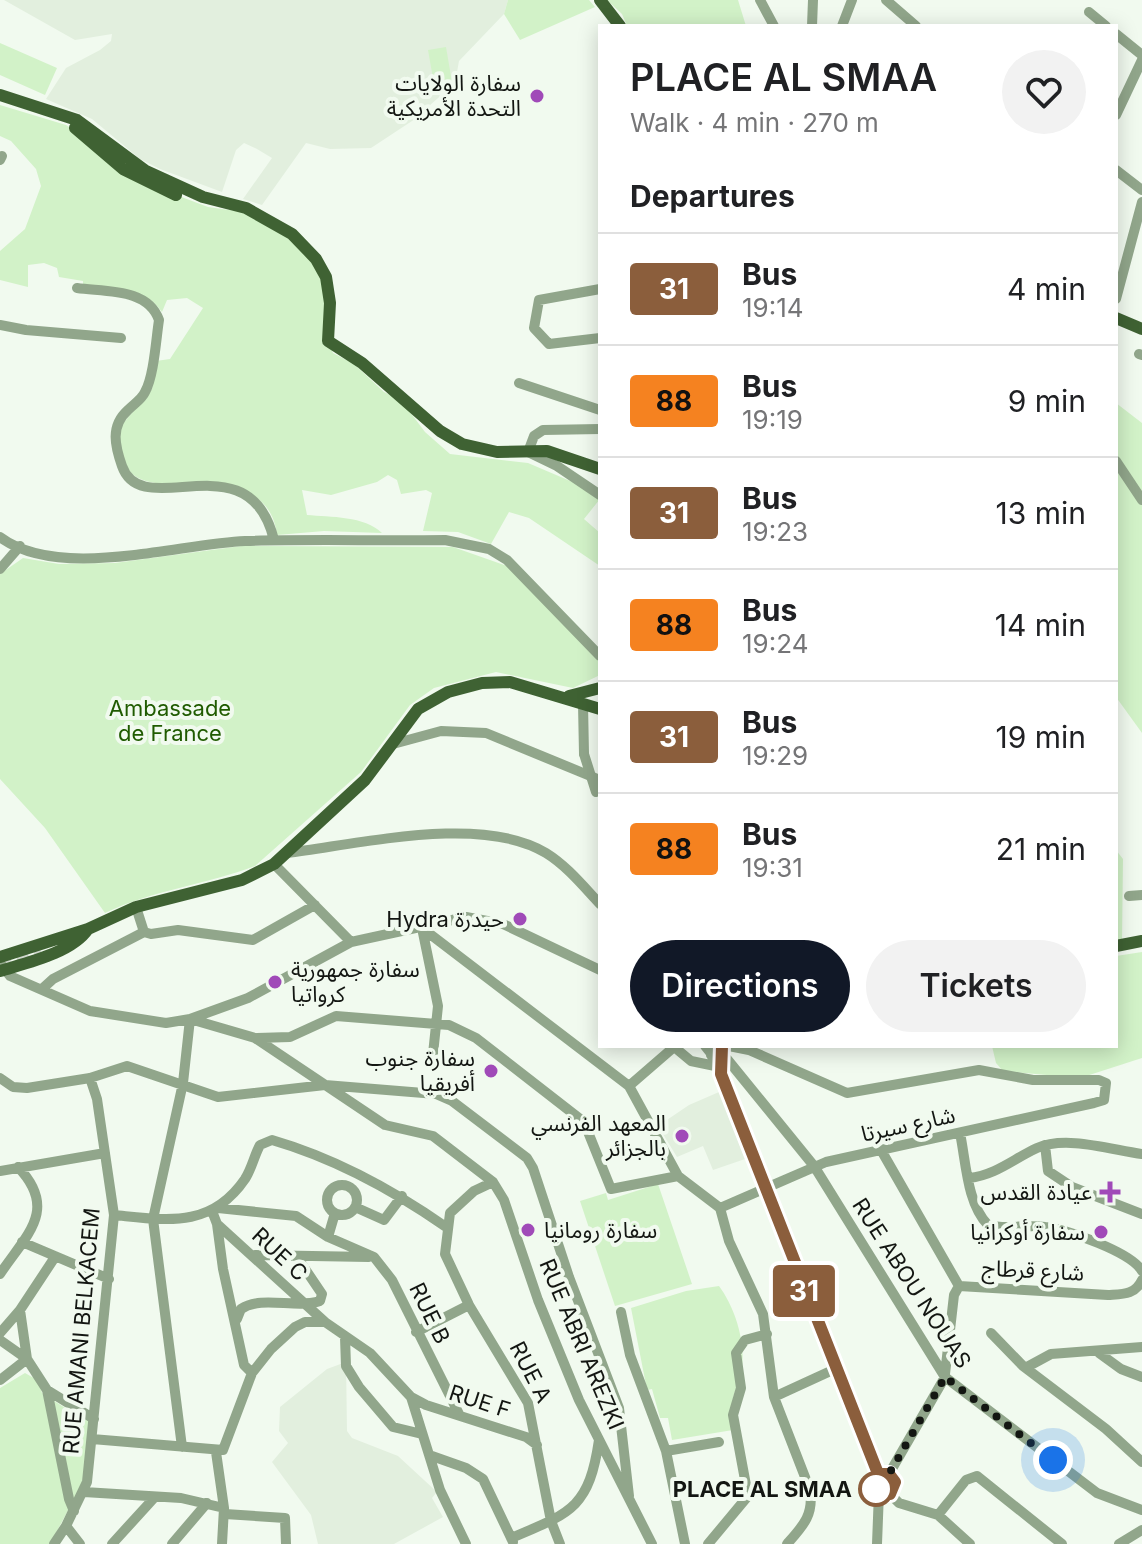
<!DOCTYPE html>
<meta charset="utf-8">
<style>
body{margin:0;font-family:Inter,"Noto Sans Arabic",sans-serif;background:#f2f2f2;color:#202124;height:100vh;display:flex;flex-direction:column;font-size:30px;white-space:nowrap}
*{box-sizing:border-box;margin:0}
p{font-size:26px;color:#757577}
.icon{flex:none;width:44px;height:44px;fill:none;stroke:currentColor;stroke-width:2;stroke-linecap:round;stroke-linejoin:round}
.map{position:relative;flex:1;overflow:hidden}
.details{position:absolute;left:598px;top:24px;width:520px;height:1024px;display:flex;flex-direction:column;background:#fff;border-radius:0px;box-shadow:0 4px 20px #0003}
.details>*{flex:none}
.badge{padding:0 16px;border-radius:6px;font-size:28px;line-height:52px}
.you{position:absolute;width:40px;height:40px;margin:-20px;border:6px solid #fff;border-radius:50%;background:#1a73e8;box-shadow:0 0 0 12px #1a73e833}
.map>.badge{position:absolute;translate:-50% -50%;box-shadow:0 0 0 4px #fff}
h2{padding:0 32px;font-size:30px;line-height:72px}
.round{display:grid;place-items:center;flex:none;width:84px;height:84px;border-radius:42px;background:#f2f2f2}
.summary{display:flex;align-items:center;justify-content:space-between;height:136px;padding:0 32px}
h1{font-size:38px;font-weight:600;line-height:60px}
.button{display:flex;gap:16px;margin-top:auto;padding:16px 32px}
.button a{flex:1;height:92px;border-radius:48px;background:#111827;color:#fff;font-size:32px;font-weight:600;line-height:92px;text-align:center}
.button a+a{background:#f2f2f2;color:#202124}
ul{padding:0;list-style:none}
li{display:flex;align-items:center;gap:24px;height:112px;padding:0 32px;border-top:2px solid #e0e0e0}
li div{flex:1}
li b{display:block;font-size:30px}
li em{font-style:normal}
li .badge{min-width:88px;font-weight:700;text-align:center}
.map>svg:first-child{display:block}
.built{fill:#e2efde}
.green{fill:#d2f2c8}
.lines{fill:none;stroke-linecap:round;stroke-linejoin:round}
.major-tunnel{stroke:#d0d8ce;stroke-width:12;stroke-dasharray:12 6;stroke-linecap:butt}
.minor{stroke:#91a68b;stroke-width:10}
.major{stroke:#3f6233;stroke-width:12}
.minor-bridge{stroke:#91a68b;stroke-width:10}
.line-casing{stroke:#fff;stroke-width:18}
.line{stroke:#8b5e3c;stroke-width:12}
.walk{stroke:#131612;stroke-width:8;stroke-dasharray:0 14.4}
.poi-dot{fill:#a04ab8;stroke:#f1faef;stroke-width:3}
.stop-dot{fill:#fff;stroke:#8b5e3c;stroke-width:4}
.labels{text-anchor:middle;stroke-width:8;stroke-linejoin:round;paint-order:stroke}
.poi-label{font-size:22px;fill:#131612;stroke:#f1faef;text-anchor:end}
.park-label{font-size:22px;fill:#205b01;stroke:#f1faef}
.street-label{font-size:22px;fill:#131612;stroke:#f1faef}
.stop-label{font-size:22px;font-weight:bold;fill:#131612;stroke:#f1faef;text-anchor:end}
</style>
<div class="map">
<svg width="1142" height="1544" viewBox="0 0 1142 1544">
<rect width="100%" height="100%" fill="#f1faef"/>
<!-- built -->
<path class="built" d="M4,0H508L504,14L459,61L455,83L412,121L371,148L330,149L306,143L262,205L243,199L272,158L257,149L244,143L236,150L222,192L160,169L140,159L92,119L46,99L66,68L100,50L111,41L112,34L75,40Z
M719,1092L745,1159L713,1170L703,1146L677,1157L658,1126L689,1105Z
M346,1362L347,1431L352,1438L398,1456L437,1492L432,1498L443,1517L394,1544H318L311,1515L272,1462L288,1443L279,1431L280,1407L327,1369Z"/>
<!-- green -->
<path class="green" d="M508,0H589L595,7L520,40L504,14Z
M607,0H738L746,26H627L622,14Z
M0,43L57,68L45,95L0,75Z
M446,47L452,82L434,84L428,50Z
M0,105L66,125L163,190L208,207L244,212L302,246L326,285L328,341L333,353L354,364L384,392L401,400L425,432L450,454L528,463L582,486L600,499L584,519L600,533V566L529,518L509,512L491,544L458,532L423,531L432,493L426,490L401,494L397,480L388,475L377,482L331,495L302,490L307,515C330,517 365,516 382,533L324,531L277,535C275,520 270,508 257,498C205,456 115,525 120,427L152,389L156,361L170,359L203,308L187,298L167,300L162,312C144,286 113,288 83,285V281L59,277L57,268L44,263L28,265V287L0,280V251L25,229L41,186L36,169L11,141L0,136Z
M1116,403L1142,423V733L1116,697Z
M241,546L453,547L507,566L600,661V675L573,688L496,672L434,688L410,705L361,772L255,866C208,884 153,890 105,913L45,828L0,779V574L23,558L59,564L115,563Z
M1116,850L1123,859L1122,942L1116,943Z
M1142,952V1058L1080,1078L1003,1071L996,1063L992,1046H1116V956Z
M658,1184L692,1284L615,1306L580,1201L606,1193L608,1200Z
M719,1286C737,1310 750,1354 738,1383C732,1399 729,1410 733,1430L672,1440L668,1418H660L652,1389L647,1390L631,1308L686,1291Z
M25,1373L39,1381L42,1393L73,1413L91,1418L87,1475L50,1544H0V1388Z"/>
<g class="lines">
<!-- major-tunnel -->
<path class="major-tunnel" d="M0,965L40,949"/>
<!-- minor -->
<path class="minor" d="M760,0L774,26
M886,0L916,26
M1089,12L1106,26
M812,26L813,0
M842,26L852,0
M1116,34L1142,55
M1116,115L1142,60
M0,160L2,156
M1116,170L1142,190
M77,288C106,292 148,288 159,320C156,339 154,376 145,392C142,399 134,404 128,410C110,426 115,446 122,466C142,524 249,437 274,540
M600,289L539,300L534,328L549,344L600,338
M1116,299L1142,202
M0,325L26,330L121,338
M1139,354L1142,355
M519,383L600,410
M600,429L543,430L534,436L528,452L557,466L600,495
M1116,461L1142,500
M0,537C59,581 177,544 245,541C311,539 378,541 445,540L489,549L507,560L600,656
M0,569L20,546
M583,704L584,754
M393,744L441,731L486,733L600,780
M287,853C360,844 482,814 546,853C567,866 583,886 600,904
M274,864L351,942
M1129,896L1142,895
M136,907L144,932
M422,928L629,1086L678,1176L720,1208
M422,928L438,1006L433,1054
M0,963L10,976L90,1011L166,1023L190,1019L255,1038L385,1125L433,1136L493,1182L504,1200L538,1300L579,1400L652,1544
M42,989L53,979L144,932L151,934L178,930L253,940L315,905
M190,1019L248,998L351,942L466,917L503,924L600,970
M257,1038L290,1037L336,1016L449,1025L476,1038L584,1122L611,1189L678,1176
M673,1046L691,1061L720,1067
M705,1046L713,1056L723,1051
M711,1055L719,1067L879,1476
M727,1059L814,1166L945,1377L1097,1493L1142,1510
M0,1078L13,1087L27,1088L90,1078L127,1066L218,1097L325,1085L436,1094L452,1101L527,1158L533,1168L569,1277L619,1408L629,1496
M629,1086L674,1047
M960,1133C966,1162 967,1204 988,1225C1007,1230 1026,1224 1045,1227C1068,1230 1131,1252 1142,1271
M1045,1145L1048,1171L1072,1187L1142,1214
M881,1150L959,1286
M0,1171L105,1153
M969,1178C996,1175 1013,1159 1037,1148C1066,1135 1112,1150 1142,1154
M493,1182L474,1191L450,1213L445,1254L469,1305L528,1403L551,1521L560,1544
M327 1200a15 15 0 1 1 30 0a15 15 0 1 1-30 0Z
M355,1207L384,1220L402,1196
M218,1208L296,1216L328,1237L374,1257L392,1280L459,1414
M720,1208L826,1162L1094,1103L1104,1100L1106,1083L1099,1080H1033L979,1070L847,1093L749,1050L729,1046
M720,1208L729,1241L763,1314L774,1397L810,1490C814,1515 803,1526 787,1544
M212,1211L217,1224L325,1322
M114,1215C166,1220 211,1229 245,1179C252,1168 254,1156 260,1145L272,1140C334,1158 393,1190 446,1227
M217,1224L223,1269L244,1365L252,1373
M328,1237L335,1213
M22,1242L109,1279
M255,1255L369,1257
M0,1274C26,1235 59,1210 18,1167
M959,1286L1108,1295C1123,1294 1135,1295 1142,1280
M20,1310L27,1359
M621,1312L630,1355L666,1451L685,1544
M237,1319L241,1309C262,1295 295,1309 320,1301L322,1294L297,1257
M416,1332L469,1305
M0,1333L20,1310L55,1257
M991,1333L1023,1366L1106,1429L1142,1462
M345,1337L346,1366L359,1387L393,1427L422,1434
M0,1340L27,1359L47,1390L69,1499L74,1511
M1099,1353L1121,1369L1142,1377
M1027,1367L1051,1354L1142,1347
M945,1374L954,1295L959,1286
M0,1380L27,1359
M47,1390L94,1419
M411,1397L426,1405L526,1437L537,1445
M774,1397L835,1369
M92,1439L223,1450L252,1373L271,1349L295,1327L305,1322H325L370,1353L411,1397L440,1490L466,1544
M182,1447L153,1219L183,1083L190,1019
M666,1451L719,1442
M216,1452L224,1508
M432,1456L466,1468L483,1479L513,1542
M875 1484a10 10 0 1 1 20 0a10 10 0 1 1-20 0Z
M889,1474L945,1377
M84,1492L181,1498L224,1508L222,1544
M890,1494L899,1503L938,1515L970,1544
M225,1514L285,1518L286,1544
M938,1515L966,1480L977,1476L1062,1544
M511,1538C571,1513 589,1508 599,1440
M54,1544L66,1526
M80,1544L66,1526L87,1482L114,1215L97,1099L90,1078
M112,1544L154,1498
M172,1544L207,1503
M708,1544L748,1496L733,1415L741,1388L736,1353L745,1340L767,1334
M877,1544L879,1492
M1119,1544L1142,1530"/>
<!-- major -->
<path class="major" d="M600,0L620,26
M0,95L77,120L146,171L203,197L246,208L292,234L316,259L326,277L330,303L328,341L362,363L440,431L462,444L497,452L547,451L600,469
M75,128L123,169L176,195
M1116,318L1142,329
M569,696L600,688
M1116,946L1142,941
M0,957L88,929L136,907L242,880L274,864L365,780L418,709L448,692L482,683L510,682L600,709
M0,971C26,963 72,953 88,929"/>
<!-- minor-bridge -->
<path class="minor-bridge" d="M584,754L596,792"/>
</g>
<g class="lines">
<defs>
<path id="line" d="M722,1046L721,1074L879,1476L875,1488L882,1494H890L895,1482L889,1474H882"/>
</defs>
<!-- line casing -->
<use href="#line" class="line-casing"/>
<!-- line -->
<use href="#line" class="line"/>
<!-- walk -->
<path class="walk" d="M876,1489V1478L889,1474L945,1377L1053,1460"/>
</g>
<!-- markers -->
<g class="poi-dot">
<circle cx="537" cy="96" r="8"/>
<circle cx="520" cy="919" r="8"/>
<circle cx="275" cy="982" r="8"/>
<circle cx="491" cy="1071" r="8"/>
<circle cx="682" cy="1136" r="8"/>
<path d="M1106 1180h8v8h8v8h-8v8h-8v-8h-8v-8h8z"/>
<circle cx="528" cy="1230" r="8"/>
<circle cx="1101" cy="1232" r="8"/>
</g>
<circle class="stop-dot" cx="876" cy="1489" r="16"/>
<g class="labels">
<!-- poi labels -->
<g class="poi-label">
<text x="521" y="91">سفارة الولايات<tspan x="521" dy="25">التحدة الأمريكية</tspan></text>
<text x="504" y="927">Hydra حيدرة</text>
<text x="291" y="977" text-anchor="start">سفارة جمهورية<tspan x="291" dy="25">كرواتيا</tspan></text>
<text x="475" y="1066">سفارة جنوب<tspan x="475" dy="25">أفريقيا</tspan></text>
<text x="666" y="1131">المعهد الفرنسي<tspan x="666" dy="25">بالجزائر</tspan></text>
<text x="1092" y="1200">عيادة القدس</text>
<text x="544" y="1238" text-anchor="start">سفارة رومانيا</text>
<text x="1085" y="1240">سفارة أوكرانيا</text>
</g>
<!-- park labels -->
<g class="park-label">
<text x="170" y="716">Ambassade<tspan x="170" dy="25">de France</tspan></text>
</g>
<!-- street labels -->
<g class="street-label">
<text transform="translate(908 1124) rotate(-12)" y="8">شارع سيرتا</text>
<text transform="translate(280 1254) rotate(43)" y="8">RUE C</text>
<text transform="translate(1033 1270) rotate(3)" y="8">شارع قرطاج</text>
<text transform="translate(912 1283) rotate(57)" y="8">RUE ABOU NOUAS</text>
<text transform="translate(430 1313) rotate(64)" y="8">RUE B</text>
<text transform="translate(81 1331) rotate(-85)" y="8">RUE AMANI BELKACEM</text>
<text transform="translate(582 1344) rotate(67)" y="8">RUE ABRI AREZKI</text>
<text transform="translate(531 1372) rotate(63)" y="8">RUE A</text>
<text transform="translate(480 1401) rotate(18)" y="8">RUE F</text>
</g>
<!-- stop labels -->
<g class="stop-label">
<text x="852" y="1497">PLACE AL SMAA</text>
</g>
</g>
</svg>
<div class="you" style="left:1053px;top:1460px"></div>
<b class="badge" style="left:804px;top:1291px;background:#8b5e3c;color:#fff">31</b>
<section class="details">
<div class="summary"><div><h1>PLACE AL SMAA</h1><p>Walk · 4 min · 270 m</p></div><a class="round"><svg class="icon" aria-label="heart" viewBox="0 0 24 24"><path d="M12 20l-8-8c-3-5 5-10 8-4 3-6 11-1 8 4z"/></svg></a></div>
<h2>Departures</h2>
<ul>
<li><span class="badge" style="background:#8b5e3c;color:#fff">31</span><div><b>Bus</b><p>19:14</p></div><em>4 min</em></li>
<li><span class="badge" style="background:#f58220;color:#111">88</span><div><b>Bus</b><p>19:19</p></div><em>9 min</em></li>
<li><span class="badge" style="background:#8b5e3c;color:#fff">31</span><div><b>Bus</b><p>19:23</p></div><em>13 min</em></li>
<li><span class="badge" style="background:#f58220;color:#111">88</span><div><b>Bus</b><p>19:24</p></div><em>14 min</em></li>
<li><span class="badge" style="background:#8b5e3c;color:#fff">31</span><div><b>Bus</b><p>19:29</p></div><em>19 min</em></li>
<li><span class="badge" style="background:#f58220;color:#111">88</span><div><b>Bus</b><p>19:31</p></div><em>21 min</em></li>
</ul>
<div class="button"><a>Directions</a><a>Tickets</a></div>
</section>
</div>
